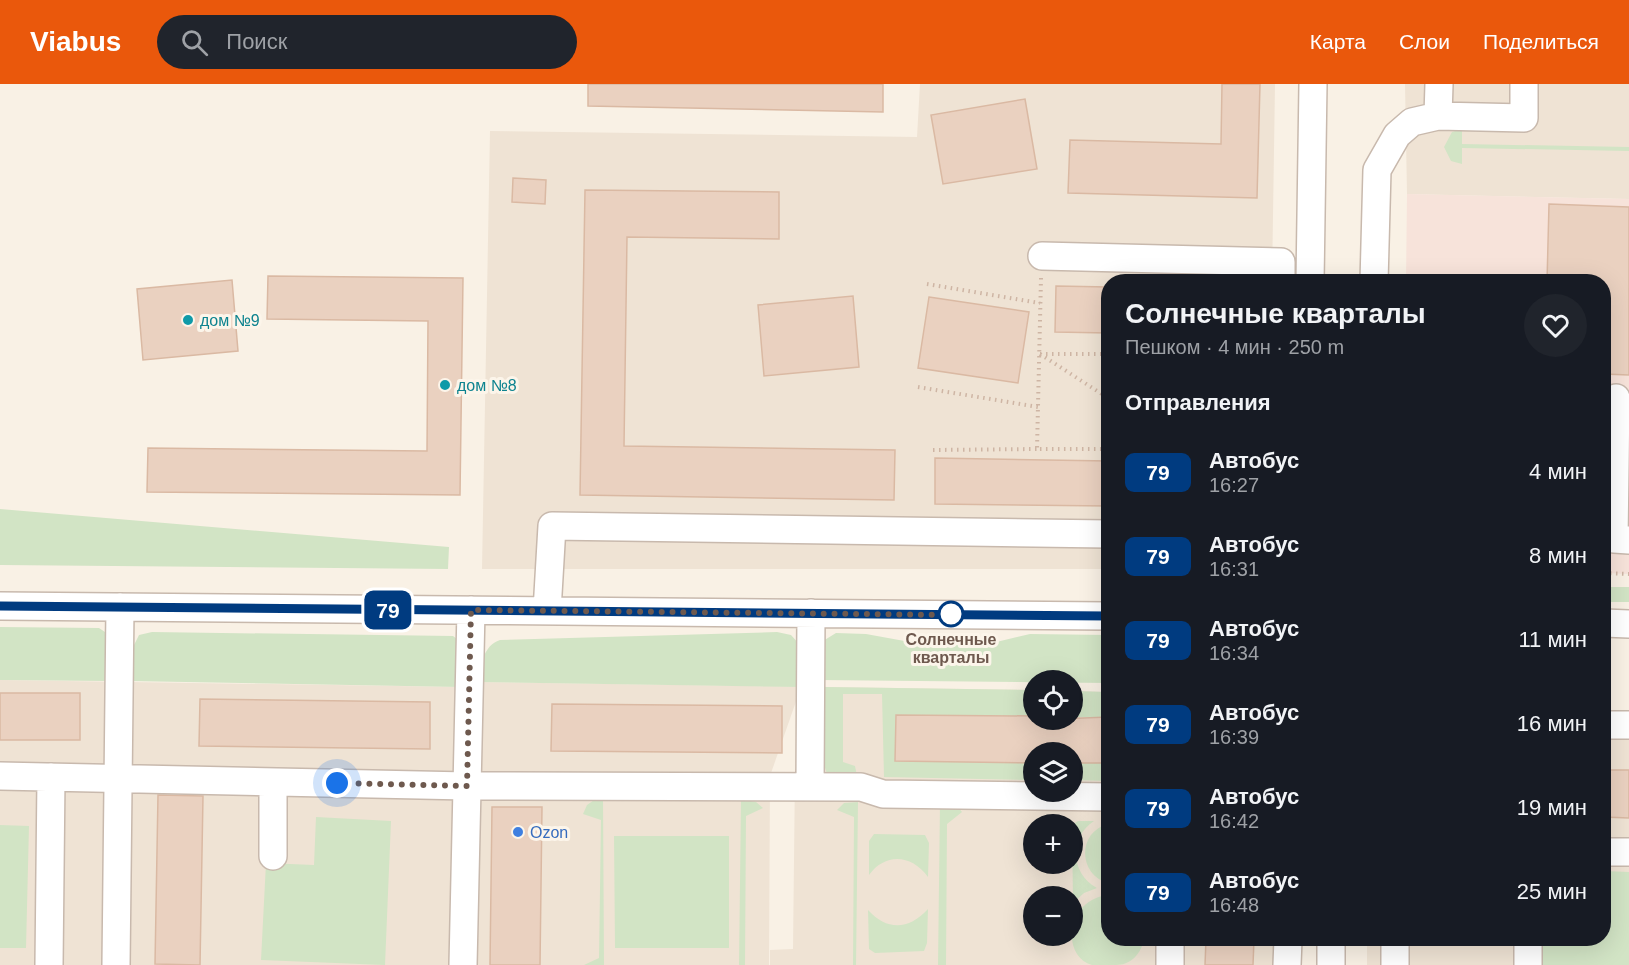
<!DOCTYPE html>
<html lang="ru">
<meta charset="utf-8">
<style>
body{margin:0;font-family:Arial,sans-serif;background:#20242c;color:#f1f3f6;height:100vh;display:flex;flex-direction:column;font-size:22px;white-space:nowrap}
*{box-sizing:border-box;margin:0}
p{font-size:20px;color:#9ea1a6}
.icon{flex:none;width:33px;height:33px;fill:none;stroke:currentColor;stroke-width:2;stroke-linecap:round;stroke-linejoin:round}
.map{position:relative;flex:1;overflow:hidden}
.drawer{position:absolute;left:1101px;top:190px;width:510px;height:672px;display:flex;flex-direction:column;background:#171b24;border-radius:24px;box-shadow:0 6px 24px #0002}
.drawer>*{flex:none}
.badge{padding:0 12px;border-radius:9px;font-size:21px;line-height:39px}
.tools{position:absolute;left:1023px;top:586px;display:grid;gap:12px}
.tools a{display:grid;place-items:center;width:60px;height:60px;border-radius:50%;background:#171b24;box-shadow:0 6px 24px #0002;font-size:30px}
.you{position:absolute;width:30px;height:30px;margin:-15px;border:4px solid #fff;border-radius:50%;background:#1a73e8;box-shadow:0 0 0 9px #1a73e833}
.map>.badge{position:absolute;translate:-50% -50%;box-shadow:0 0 0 3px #fff}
h2{padding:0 24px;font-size:22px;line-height:54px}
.round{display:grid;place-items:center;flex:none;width:63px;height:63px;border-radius:32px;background:#20242c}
.summary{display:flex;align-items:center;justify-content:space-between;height:102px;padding:0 24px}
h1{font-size:28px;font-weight:800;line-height:45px}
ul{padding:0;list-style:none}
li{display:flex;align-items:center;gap:18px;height:84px;padding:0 24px}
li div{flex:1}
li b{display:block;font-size:22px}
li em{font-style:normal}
li .badge{min-width:66px;font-weight:700;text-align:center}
header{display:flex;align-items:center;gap:36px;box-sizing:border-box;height:84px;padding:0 30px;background:#ea580c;color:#fff}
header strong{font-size:28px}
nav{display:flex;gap:33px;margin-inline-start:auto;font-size:21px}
.search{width:420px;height:54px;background:#20242c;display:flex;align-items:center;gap:15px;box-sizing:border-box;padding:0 21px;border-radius:33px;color:#9ea1a6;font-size:22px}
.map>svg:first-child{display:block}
.residential{fill:#efe3d4;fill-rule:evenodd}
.commercial{fill:#f7e3da}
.green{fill:#d2e4c5}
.building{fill:#ead1c0;stroke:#dab9a3;stroke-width:1.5}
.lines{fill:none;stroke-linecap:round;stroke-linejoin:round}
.minor-casing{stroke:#c8b9ad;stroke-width:30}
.path{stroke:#ceb5a4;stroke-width:4;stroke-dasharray:1.5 4.5;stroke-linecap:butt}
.minor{stroke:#fff;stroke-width:27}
.line-casing{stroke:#fff;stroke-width:14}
.line{stroke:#003b80;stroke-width:9}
.walk{stroke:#6e594e;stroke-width:6;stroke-dasharray:0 10.8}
.culture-dot{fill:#0f9aa8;stroke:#fcf5ea;stroke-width:2}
.stop-dot{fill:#fff;stroke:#003b80;stroke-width:3}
.shop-dot{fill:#3f7fe0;stroke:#fcf5ea;stroke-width:2}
.labels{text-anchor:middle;stroke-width:6;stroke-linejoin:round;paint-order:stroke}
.culture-label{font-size:16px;fill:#0d838f;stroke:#fcf5ea;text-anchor:start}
.stop-label{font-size:16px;font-weight:bold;fill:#6e594e;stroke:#fcf5ea}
.shop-label{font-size:16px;fill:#366cbe;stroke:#fcf5ea;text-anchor:start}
</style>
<header>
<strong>Viabus</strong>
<div class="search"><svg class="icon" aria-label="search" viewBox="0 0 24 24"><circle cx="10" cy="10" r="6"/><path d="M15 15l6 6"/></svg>Поиск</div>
<nav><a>Карта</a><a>Слои</a><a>Поделиться</a></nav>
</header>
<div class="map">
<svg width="1629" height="881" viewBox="0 0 1629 881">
<rect width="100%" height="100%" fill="#f9f1e5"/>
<!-- residential -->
<path class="residential" d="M920,0H1275L1272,198H1108V485H482L490,47L917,53Z
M1405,0H1629V115L1407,110Z
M0,596L460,603L476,598L1033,606L1034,636H1072L1073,607L1108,608V855H1298L1297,881H770V866L793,865L795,687L798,680L800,606L770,692L769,881H0ZM1034,669H1072V708H1034ZM1034,741H1072V780H1034ZM1034,813H1072V852H1034Z
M1604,632H1629V881H1367V855H1604Z"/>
<!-- commercial -->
<path class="commercial" d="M1407,110L1629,115V490L1604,489V198H1406Z"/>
<!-- green -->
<path class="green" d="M1462,45V60L1629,63V67L1462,64V80L1451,77L1444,63L1452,48Z
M0,425L449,463L448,485L0,481Z
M1604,503H1629V518H1604Z
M0,543L99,544L108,550L106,597L0,596Z
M152,548L453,552L461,558L460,603L130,597L133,563L139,551Z
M777,548L791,551L800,561L801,603L476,598C481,583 483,561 500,556Z
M836,549L866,550L921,560L984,561L1030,550L1108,551V599L819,596L823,557Z
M825,603L1033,606V632L896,631L895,677L1033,679V696L884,693L882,610H843V678L855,682L857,692L827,690L823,677Z
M1072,607L1108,608V633H1073Z
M1073,679H1108V697L1073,696Z
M597,714H603L604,881H584L599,874L601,736L583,730L587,721Z
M741,715L756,718L763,724L746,732L745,881H739Z
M858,718L856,881H853L854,733L837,726L844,719Z
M940,719L957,722L962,728L947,740L946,881H938Z
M316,733L391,737L385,881L261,876L266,779L314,781Z
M1078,737H1094C1068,754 1071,790 1097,804L1084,809L1073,819L1072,741Z
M1108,740V799C1078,791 1077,748 1108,740Z
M0,741L29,742L26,864H0Z
M874,750L925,751L929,759L928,793C912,771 886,768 869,791V757Z
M614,752H729V864H615Z
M1604,787L1629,788V881H1537L1538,855H1604Z
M1108,811V855H1144C1141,870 1131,881 1116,881C1109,881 1099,881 1092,881C1061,872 1065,816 1108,811Z
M928,825L927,859L924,867L875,869L869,865L868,826C887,847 909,846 928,825Z"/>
<!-- building -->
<path class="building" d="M588,0H883V28L588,22Z
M1222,0H1260L1257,114L1068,109L1070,56L1221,60Z
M1025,15L1037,85L943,100L931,31Z
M513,94L546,96L545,120L512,118Z
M585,106L779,108V155L627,153L624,362L895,366L894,416L580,411Z
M1549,120L1629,123V291L1604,290V198H1547Z
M268,192L463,194L460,411L147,408L148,364L427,367L428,237L267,235Z
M232,196L238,267L143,276L137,205Z
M1056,202L1108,203V249L1055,248Z
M853,212L859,283L764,292L758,221Z
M929,213L1029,228L1018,299L918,284Z
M935,374L1108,377V422L935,420Z
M0,609H80V656H0Z
M200,615L430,618V665L199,662Z
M552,620L782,622V669L551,667Z
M896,631L1034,632V636L1108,633V679H1072V669H1034V679L895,677Z
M1604,686H1629V734L1604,733Z
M158,711L203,712L200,881L155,880Z
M492,723H542L540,881H490Z
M1206,855H1254L1253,881H1205Z"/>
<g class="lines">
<defs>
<path id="minor" d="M1438,32L1439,0
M1042,172L1281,178V198
M1310,198L1313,0
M1374,198L1377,86L1397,51L1412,38L1438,32L1524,34V0
M1616,314L1614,455L1629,456
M0,522L1108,532
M547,527L552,442L1108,450
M1604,539L1629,540
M1604,641H1629
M0,692L467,702L861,703L883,710L1108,713
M273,698V772
M810,703L811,529
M1604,768H1629
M49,881L51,693
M116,881L120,523
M463,881L471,526
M1170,881V855
M1287,881L1288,855
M1331,881V855
M1395,881V855
M1528,881V855"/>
</defs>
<!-- minor casing -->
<use href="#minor" class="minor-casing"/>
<!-- path -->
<path class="path" d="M1041,194L1037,365H1108
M927,200L1040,219
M1040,270L1108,314
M1040,270H1108
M918,303L1038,323
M933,366L1037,365
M1604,489L1629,490"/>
<!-- minor -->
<use href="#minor" class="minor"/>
</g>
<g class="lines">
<defs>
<path id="line" d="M0,522L1108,532"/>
</defs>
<!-- line casing -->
<use href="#line" class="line-casing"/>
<!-- line -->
<use href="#line" class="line"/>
<!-- walk -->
<path class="walk" d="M337,699L467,702L471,526L955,531L951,530"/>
</g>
<!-- markers -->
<g class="culture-dot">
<circle cx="188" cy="236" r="6"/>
<circle cx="445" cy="301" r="6"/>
</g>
<circle class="stop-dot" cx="951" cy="530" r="12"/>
<circle class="shop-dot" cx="518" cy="748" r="6"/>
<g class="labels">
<!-- culture labels -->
<g class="culture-label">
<text x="200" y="242">дом №9</text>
<text x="457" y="307">дом №8</text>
</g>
<!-- stop labels -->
<g class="stop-label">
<text x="951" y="561">Солнечные<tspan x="951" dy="18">кварталы</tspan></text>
</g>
<!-- shop labels -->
<g class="shop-label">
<text x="530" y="754">Ozon</text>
</g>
</g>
</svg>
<div class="tools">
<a><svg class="icon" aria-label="locate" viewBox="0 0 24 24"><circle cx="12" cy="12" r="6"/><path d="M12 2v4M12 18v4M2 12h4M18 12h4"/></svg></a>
<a><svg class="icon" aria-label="layers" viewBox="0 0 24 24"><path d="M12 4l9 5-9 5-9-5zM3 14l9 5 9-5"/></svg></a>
<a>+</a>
<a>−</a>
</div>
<div class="you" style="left:337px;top:699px"></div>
<b class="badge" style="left:388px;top:526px;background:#003b80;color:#fff">79</b>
<section class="drawer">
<div class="summary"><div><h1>Солнечные кварталы</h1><p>Пешком · 4 мин · 250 m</p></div><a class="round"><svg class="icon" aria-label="heart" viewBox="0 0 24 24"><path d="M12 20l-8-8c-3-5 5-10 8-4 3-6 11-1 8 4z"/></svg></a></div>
<h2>Отправления</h2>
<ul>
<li><span class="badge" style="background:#003b80;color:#fff">79</span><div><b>Автобус</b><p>16:27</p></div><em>4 мин</em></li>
<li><span class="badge" style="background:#003b80;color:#fff">79</span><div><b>Автобус</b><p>16:31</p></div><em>8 мин</em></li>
<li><span class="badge" style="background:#003b80;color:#fff">79</span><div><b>Автобус</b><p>16:34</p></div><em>11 мин</em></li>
<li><span class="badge" style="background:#003b80;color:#fff">79</span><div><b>Автобус</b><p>16:39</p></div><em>16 мин</em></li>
<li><span class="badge" style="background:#003b80;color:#fff">79</span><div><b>Автобус</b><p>16:42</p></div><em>19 мин</em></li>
<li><span class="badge" style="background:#003b80;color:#fff">79</span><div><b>Автобус</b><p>16:48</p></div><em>25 мин</em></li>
</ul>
</section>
</div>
